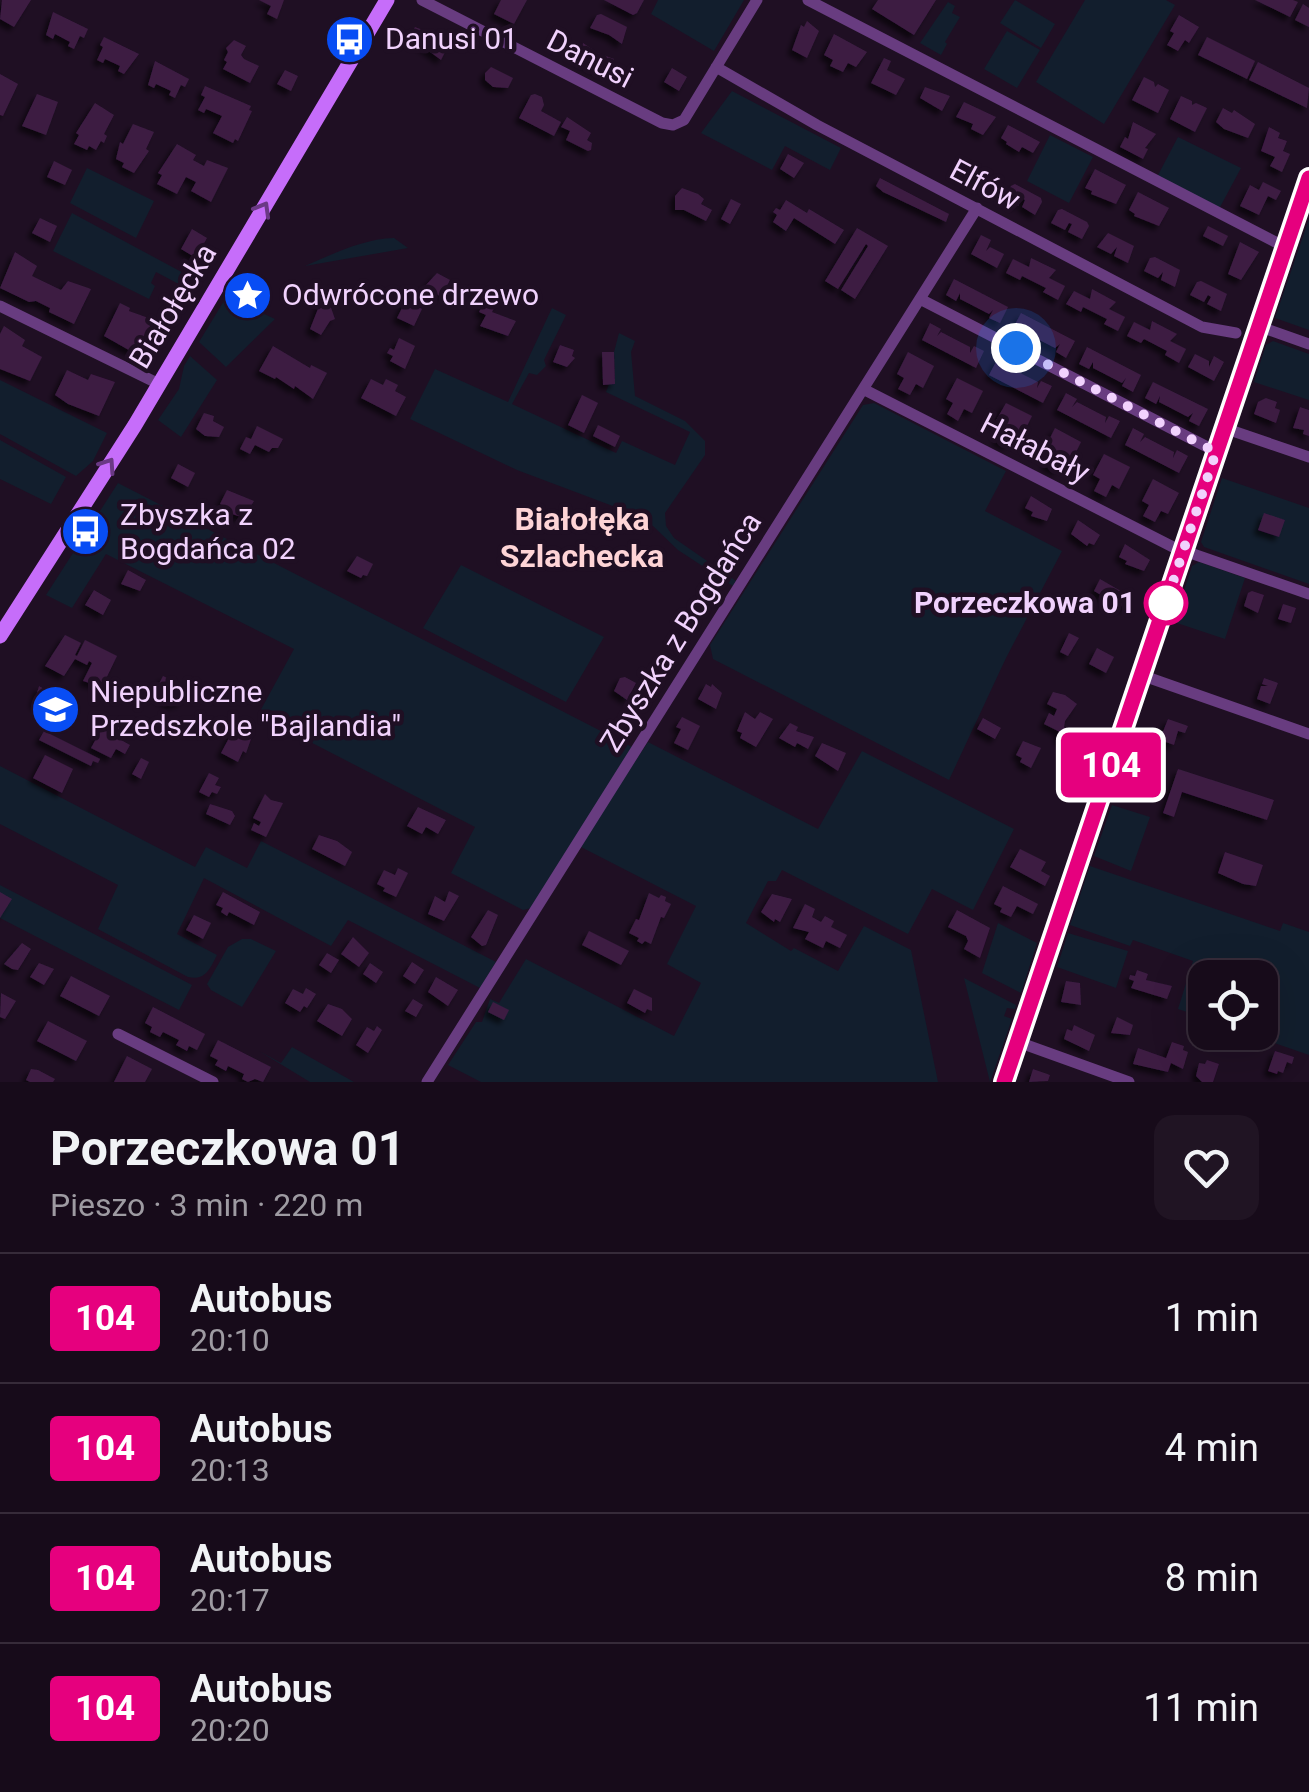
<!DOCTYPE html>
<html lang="pl">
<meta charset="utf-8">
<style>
body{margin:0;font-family:Roboto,sans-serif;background:#201423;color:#f1f3f6;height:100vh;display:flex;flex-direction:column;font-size:38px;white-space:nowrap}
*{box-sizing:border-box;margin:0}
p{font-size:32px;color:#9e9ba2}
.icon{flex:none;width:55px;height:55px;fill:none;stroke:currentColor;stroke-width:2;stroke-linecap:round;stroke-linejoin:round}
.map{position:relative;height:1082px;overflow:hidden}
.drawer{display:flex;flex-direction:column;background:#170b1a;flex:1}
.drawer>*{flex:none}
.badge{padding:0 20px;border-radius:8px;font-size:35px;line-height:65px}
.controls{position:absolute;left:1188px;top:960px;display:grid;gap:20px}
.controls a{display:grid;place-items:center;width:90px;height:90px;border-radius:20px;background:#170b1a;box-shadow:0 10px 40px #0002,0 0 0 2px #362b39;font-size:50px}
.you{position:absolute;width:50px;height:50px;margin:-25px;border:8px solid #fff;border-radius:50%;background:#1a73e8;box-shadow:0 0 0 15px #1a73e833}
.map>.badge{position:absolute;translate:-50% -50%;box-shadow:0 0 0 5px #fff}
.round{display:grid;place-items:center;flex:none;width:105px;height:105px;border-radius:20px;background:#201423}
.summary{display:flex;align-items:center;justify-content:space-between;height:170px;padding:0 50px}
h1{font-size:48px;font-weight:700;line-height:75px}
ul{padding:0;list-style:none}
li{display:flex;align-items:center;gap:30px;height:130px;padding:0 50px;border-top:2px solid #362b39}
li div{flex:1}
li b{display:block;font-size:38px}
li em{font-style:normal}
li .badge{min-width:110px;font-weight:700;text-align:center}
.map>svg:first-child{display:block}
.green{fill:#121e2d}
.building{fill:#3c1c43;filter:url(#shadow)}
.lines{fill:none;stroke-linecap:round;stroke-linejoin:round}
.street{stroke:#683c80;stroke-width:11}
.secondary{stroke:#c66dfa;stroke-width:15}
.oneway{stroke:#6a3984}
.line-casing{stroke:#fff;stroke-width:22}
.line{stroke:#e6007e;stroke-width:15}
.walk{stroke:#f1d2fd;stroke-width:10;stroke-dasharray:0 18}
.stop-dot{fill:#fff;stroke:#e6007e;stroke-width:5}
.labels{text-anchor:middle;stroke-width:9;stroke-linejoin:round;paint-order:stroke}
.poi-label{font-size:30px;fill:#f1d2fd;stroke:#1f0f23;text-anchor:start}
.street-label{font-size:30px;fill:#f1d2fd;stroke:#1f0f23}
.stop-label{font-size:30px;font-weight:bold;fill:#f1d2fd;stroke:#1f0f23;text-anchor:end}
.neighbourhood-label{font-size:32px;font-weight:bold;fill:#fed4d6;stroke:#1f0f23}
</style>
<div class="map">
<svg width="1309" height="1082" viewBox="0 0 1309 1082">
<defs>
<filter id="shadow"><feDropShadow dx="-4.5" dy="4.5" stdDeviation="2.5" flood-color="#0009"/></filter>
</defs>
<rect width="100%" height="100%" fill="#1f0f23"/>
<!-- green -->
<path class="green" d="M658,0H744L714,51L651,14Z
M1015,0L1055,24L1041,48L1000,23Z
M1085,0H1166L1175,5L1104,124L1036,82Z
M948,2L955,6L952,13L960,17L945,42L947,44L941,55L920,43Z
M1007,31L1040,50L1017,88L984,69Z
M732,91L841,148L830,170L785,146L772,170L701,133Z
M1050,135L1093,157L1069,203L1027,181Z
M1178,137L1241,168L1219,209L1157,177Z
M87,168L154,201L136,238L70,203Z
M72,213L189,276L190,290L156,272L151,283L155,286L149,299L53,251Z
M1309,219V330L1275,318Z
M394,238L408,248L305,266C333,254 362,239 394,238Z
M233,286L249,294L246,297L247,306L275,319L226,367L199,342Z
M552,308L566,315L544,360L546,366L537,375L529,373L512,404L616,453L622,441L675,465L690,432L606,392L609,384H615L614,352L619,333L635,341L631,352L635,396L685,421L705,441V455L665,513L666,526L674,538L736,581L733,586L678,550L653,526L634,514L517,470L410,419L435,369L508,402Z
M1273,341L1309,354V400L1254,382L1266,345Z
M190,356L217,380L181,437L158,420L179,389L184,366Z
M0,380L107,433L93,461L76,476L0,434Z
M874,403L1006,471L985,511L1062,551L1006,658L949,780L713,659L710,645L863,405Z
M0,440L66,477L51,504L0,479Z
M1222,478L1309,508V584L1204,547L1201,542Z
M118,483L632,747L531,908L523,910L451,873L475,827L258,715L294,649L106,554L72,608L46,595Z
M1199,562L1245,578L1225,639L1174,622L1192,566Z
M461,565L604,637L566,702L423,628Z
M648,742L818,829L862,751L1014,829L973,910L932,889L908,934L782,870L776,881H768L746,923L791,951L794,948L838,971L864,926L911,950L938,1082H481L448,1065L476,1022H482L490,999L499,1003L526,959L674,1036L701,983L667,964L696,906L579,846Z
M0,766L195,867L206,847L247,868L261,841L496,962L480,988L348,920L331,946L204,878L177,934L217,955C210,969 205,981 188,977L98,929L118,885L0,824Z
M1112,805L1150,817L1131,871L1094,856Z
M1090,866L1280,931L1283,923L1309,932V1055L1245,1033L1260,1032V978H1205V1018L1178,1009L1193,961L1133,940L1130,946L1070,925Z
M0,885L192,985L179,1010L0,918Z
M998,923L1037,943L1021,993L982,973Z
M1068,933L1128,951L1116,988L1057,967Z
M242,939H251L276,951L242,1007L211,990L207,984L228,947Z
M964,978L1016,1005L1015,1009L1007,1008L1004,1016L1012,1019L990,1082Z
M292,1047L354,1082H310L259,1051L281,1063Z"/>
<!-- building -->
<path class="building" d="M2,0H31L14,27L0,19Z
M259,0H284L277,19L267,14L271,6Z
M501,0H527L514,24L494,14Z
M604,0H644L637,13L633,15Z
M878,0H936L914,35L872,9Z
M1255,0H1293L1298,2L1290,17Z
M1303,4L1309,8V27L1295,20Z
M53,12L88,29L84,38L80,36L74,49L68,46L70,42L55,34L53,39L46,35Z
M601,14L627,27L622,44L609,35L590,28L597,15Z
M1179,15L1199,27L1189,43L1185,40L1178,51L1167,45L1174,33L1170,31Z
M807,21L819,31L807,58L792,50L801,25L804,27Z
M415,27L445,39L442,46L447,48L441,60L410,37Z
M834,34L867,52L856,67L848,63L843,72L830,66L833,60L824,55Z
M104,37L139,54L124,74L118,71L120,66L105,59L103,63L97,60L103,47L100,45Z
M1207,37L1255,61L1247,79L1198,55Z
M234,40L246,46L241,55L244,59L259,66L250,83L223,69L227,62L224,60L228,52L226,48Z
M583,43L598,53L614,59L608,72L604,73L578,60Z
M884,58L891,61L887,70L905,79L896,95L871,83Z
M155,61L189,79L185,87L181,85L175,98L169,95L171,91L156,84L154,88L148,85Z
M1258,62L1309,88L1307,108L1249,80Z
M491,67L513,78L508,88L493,87L485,80V73Z
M672,68L687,77L679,91L664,82Z
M285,70L298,76L291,91L277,84Z
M0,74L18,84L3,116L0,115Z
M1144,77L1154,82L1155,87L1158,84L1169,90L1158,113L1132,100Z
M205,86L251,106L249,110L252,111L238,141L235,139L233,143L213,133L222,116L206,109L204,113L198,110L205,97L201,95Z
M925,87L950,96L942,111L920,98Z
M37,94L58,102L46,135L22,126Z
M535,94L542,97L544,105L541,111L561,122L554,136L519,118L531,95Z
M1181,96L1192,101V105L1196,103L1207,108L1195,132L1170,119Z
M964,102L996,117L983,135L971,129L973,124L956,117Z
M95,103L114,115L104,134L107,136L104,143L101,141L96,150L89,146L87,150L74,144L79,135L76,133Z
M1223,108L1232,113L1234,110L1255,124L1248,138L1224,129L1216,122Z
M567,117L591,133L587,140L592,143L591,150L588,151L566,140L570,131L561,127Z
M1133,122L1156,134L1145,148L1148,149L1143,159L1120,147L1125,137L1128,139Z
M133,124L154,132L146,149L149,151L134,173L122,167L124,163L116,159L120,142L123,144Z
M1008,125L1040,142L1033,153L1022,147L1019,152L1006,144L1007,142L1001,138Z
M1269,127L1280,133L1278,138L1287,141L1283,151L1290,154L1282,172L1270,166L1275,157L1261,151Z
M177,144L196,155L193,160L204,166L207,160L228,168L211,202L191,191L196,182L186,177L177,194L157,184L162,175L158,173Z
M788,154L804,163L794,178L780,169Z
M54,161L72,170L65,185L47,177Z
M1095,169L1126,185L1116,204L1091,194L1092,191L1085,188Z
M880,178L949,214L946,222L883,192L876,186Z
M1263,182L1281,191L1276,200L1268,196L1259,215L1240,206L1250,185L1259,190Z
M1015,184L1041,198L1042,202L1035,215L1022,207L1025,200L1022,198L1018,206L1004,199L1011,186Z
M682,188L698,194L704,199L701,204L712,210L706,221L684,210H675V196Z
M1138,192L1169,208L1159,226L1134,216L1135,214L1129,210Z
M731,199L741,204L730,224L721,219Z
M786,200L807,213L809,209L844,230L835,244L794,218L786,231L773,222L777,215L773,212L776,208L780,210Z
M1062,209L1087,222L1089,226L1082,239L1068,232L1072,224L1069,223L1065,230L1051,223L1058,210Z
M40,218L57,226L50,242L32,233Z
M1208,226L1228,236L1223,246L1203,236Z
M857,228L888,246L855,299L841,290L868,246L866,244L838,289L825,281Z
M192,229L207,238L196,258L181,249Z
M1108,233L1134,246L1128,263L1114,256L1117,247L1111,254L1097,247Z
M981,235L991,240L986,251L990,247L1004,254L997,268L971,254Z
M1240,242L1259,252L1241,280L1228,274Z
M15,252L37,266L32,276L61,290L68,281L91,289L74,324L49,312L50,308L36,301L29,302L0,288Z
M1155,257L1180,270L1175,287L1161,280L1163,272L1158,278L1144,271L1150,258Z
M1031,258L1056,270L1049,278L1065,286L1058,300L1043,292L1046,288L1022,276L1020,280L1006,273L1013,259L1029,267Z
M437,273L450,280L441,297L425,286Z
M954,279L1008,307L1000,323L989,318L993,310L989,314L960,299V293L956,301L946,295Z
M1201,281L1227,294L1221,311L1207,304L1211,297L1208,295L1204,302L1190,295L1197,282Z
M1092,289L1116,302L1109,309L1125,317L1118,331L1104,324L1107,319L1083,307L1081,312L1066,304L1074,291L1090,299Z
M487,297L497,302L492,312L516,321L508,336L480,326L486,315L479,312Z
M406,300L422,309L414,326L397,318Z
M321,301L329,302L335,319L330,321L321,335L310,329Z
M120,303L130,308L129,311L154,320L134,353L104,336Z
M1021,313L1075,341L1066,358L1056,352L1060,344L1055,348L1026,333L1027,327L1023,335L1012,330Z
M1152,321L1177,334L1170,341L1186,349L1179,363L1165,355L1167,351L1144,339L1141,343L1127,336L1134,322L1150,330Z
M930,323L941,329L937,336L941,332L970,347V353L974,346L984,351L976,368L922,340Z
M4,326L25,340L22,346L42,357L30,381L0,369V334Z
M399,338L415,346L405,369L390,361L393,356L387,353L390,348L394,350Z
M560,345L574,350L572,356L575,358L567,367L553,362Z
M273,346L310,368L311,365L327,373L313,399L295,386L294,389L276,377L275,379L259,371Z
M1087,347L1141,375L1133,392L1122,386L1126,378L1122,383L1093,368V362L1089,369L1079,364Z
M602,352H614L615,384L603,385Z
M908,352L934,366L923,388L916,384L910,395L898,389L904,378L897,374Z
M1195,354L1209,361V367L1214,356L1224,362L1214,381L1188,367Z
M998,358L1009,364L1005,372L1009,367L1024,375L1038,382L1037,388L1041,381L1052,386L1043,403L989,375Z
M67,370L88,380L91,374L115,382L99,416L68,404L55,395Z
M957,378L983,391L972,413L964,409L958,421L947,414L953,403L946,399Z
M371,379L383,385L386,379L398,385L395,391L406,397L396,416L361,398Z
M1153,382L1208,409L1199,426L1189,421L1193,413L1188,417L1159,402L1160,396L1156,404L1145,398Z
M1066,393L1077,399L1072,407L1077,402L1106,417L1105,423L1109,416L1120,421L1111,438L1057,410Z
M582,395L598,403L584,433L568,425Z
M1266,398L1277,402L1275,408L1280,410L1276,423L1254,414L1258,402Z
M1006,403L1032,416L1021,438L1013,434L1007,446L996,440L1002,428L994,424Z
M1300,407L1309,410V436L1303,434L1304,430L1293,428Z
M204,413L214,416L213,421L224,427L219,437L205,436L196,429Z
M598,425L620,436L615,447L593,436Z
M257,426L283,439L278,448H272L269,452L255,445L250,454L240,449L246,437L251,439Z
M1055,428L1081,442L1070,464L1063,460L1057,471L1045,465L1051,454L1044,450Z
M1133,428L1144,434L1140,442L1145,437L1174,452L1173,458L1177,450L1188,456L1179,473L1125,445Z
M1104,454L1130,467L1119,489L1112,485L1106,497L1094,491L1100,479L1093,475Z
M178,464L195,473L188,487L171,478Z
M1153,479L1179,493L1168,514L1161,511L1155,522L1143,516L1149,505L1142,501Z
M227,490L254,501L244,518L226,512L229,508L220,504Z
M1031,496L1052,509L1047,521L1031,516L1033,512L1025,508Z
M1264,513L1285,520L1279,537L1258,530Z
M1078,520L1100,535L1094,545L1089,543L1087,546L1071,534Z
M1125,544L1150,560L1144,571L1125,564L1127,561L1119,557Z
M357,556L373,564L367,576L363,575L361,578L347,571Z
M128,570L146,580L140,591L121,584Z
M1100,579L1131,597L1125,608L1118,604L1116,609L1104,603L1106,598L1094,591Z
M94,590L111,600L103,615L85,605Z
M1252,591L1264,595L1258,613L1244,606L1248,593Z
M1283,604L1296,608L1291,623L1278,619Z
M1069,633L1079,638L1068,656L1060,652Z
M65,635L81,643L75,655L77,656L85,640L117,656L102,687L83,681L92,663L89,661L87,665L75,659L64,676L45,666Z
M1097,648L1114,657L1106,673L1089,664Z
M163,676L179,684L176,688L186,693L180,704L175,702L173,706L154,694Z
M625,677L636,683L627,700L614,691L620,678Z
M1264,678L1278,683L1270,704L1257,699L1261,686H1268L1262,684Z
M706,684L711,687L712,684L722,693L716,709L698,699Z
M39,686L60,698L56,709L48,712L34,703Z
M1053,692L1065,695L1077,704L1065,721L1064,727L1073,740L1065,746L1058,737L1060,732L1044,724L1049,713L1054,716L1057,709L1047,704Z
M745,712L755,719L760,712L773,719L756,747L740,738L742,733L737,731Z
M682,717L700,726L688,750L674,743L681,729L676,727Z
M983,718L1001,728L995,739L977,729Z
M239,719L255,728L246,753L243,751L238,762L221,753Z
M1168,719L1188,726L1185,733L1178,731L1174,745L1155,738L1157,732L1162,734Z
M106,720L125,731L121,740L130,745L125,754L116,749L111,758L91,748Z
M790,723L798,727L796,731L814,737L808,749L797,743L795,747L779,738Z
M44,731L100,759L98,763L93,761L91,766L39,740Z
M1023,741L1041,748L1031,768L1020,762L1022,758L1016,755Z
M822,743L846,753L838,771L815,756Z
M45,755L73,769L62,793L33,778Z
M141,758L149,762L141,779L132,774Z
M1178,769L1274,800L1267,820L1182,792L1174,817L1163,813Z
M209,773L219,778L215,785L221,787L217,794L212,792L209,797L199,792Z
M265,794L271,800L283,803L266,837L251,830L254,823L259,826L261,822L253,818Z
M210,804L232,811L235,816L230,825L206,814Z
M418,807L446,820L438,834L426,827L422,834L407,826Z
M319,835L337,841L352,852L345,866L312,849Z
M1020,849L1046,862L1041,871L1050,876L1045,886L1010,867Z
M1225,852L1263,865L1256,886L1243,884L1218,873Z
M398,868L408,873L396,897L383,891L385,888L377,884L384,870L395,875Z
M1003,886L1038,904L1033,914L1017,906L1011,917L1000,912L1002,908L994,904Z
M449,891L459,896L444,921L428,914L435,896L445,902Z
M0,892L12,899L0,918Z
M223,892L260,912L254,925L229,912L227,916L221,912L223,908L216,905Z
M649,893L659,898L661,895L666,897L665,901L671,904L664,918L661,917L651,944L645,941L642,944L637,941L639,938L629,933L636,919L639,920Z
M772,894L792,899L780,922L775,919L774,922L761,912Z
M805,904L815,909L812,917L821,922L825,916L834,921L831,927L847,935L840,948L826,941L823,948L805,939L809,932L793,928Z
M488,910L498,915L486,945L482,946L471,937Z
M957,910L990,928L980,958L964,949L968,941L966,936L948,927Z
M194,915L211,923L203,939L186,930Z
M589,931L629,951L621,965L582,945Z
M353,937L369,953L359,967L341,954Z
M22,943L31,949L18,970L12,969L4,964Z
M327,953L339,960L331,973L319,965Z
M412,962L424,970L415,984L403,976Z
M39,963L54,969L44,985L30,977Z
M370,963L383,972L376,983L363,974Z
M1137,970L1148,974L1146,980L1172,986L1167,999L1131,988L1134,981L1129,979L1130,975L1135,976Z
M71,976L110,996L99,1016L60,996Z
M436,977L458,990L448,1006L428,992Z
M1066,981L1080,983L1081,1005L1061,1002Z
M306,988L316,994L307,1008L304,1006L300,1012L285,1003L293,989L303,994Z
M634,989L652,998V1011L647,1009L645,1013L627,1003Z
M1,993L16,1001L5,1019L0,1017Z
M413,999L423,1005L416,1017L405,1011Z
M493,1002L509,1010L504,1020L488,1012Z
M328,1004L342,1009L352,1019L342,1036L317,1021Z
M153,1007L205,1034L197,1050L189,1046L187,1051L176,1045L179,1040L163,1032L160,1037L150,1032L152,1027L145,1023Z
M1117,1017L1133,1025L1130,1035L1111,1033Z
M48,1021L87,1041L76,1061L37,1041Z
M1074,1025L1095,1035L1089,1051L1064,1039L1067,1029L1072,1031Z
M377,1026L382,1030L368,1053L356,1045L367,1027L374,1031Z
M218,1040L271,1067L263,1082L255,1079L248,1082L242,1079L244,1074L228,1066L226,1071L215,1065L218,1060L210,1056Z
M1172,1042L1184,1046L1183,1050L1188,1052L1183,1069L1171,1063L1168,1072L1133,1064L1138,1048L1166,1058Z
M1275,1051L1294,1057L1292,1064L1287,1062L1283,1073L1278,1071L1277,1074L1268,1071Z
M127,1056L152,1069L145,1082H114Z
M1207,1060L1219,1064L1213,1082H1202L1196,1076L1199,1063L1205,1064Z
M31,1069L38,1070L55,1079L53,1082H30L26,1080Z
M1033,1069L1050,1075L1048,1081L1029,1082Z"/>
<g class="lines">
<!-- street -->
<path class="street" d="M422,0L662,123L673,125L684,120L757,0
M808,0L1285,247
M716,67L817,125L1202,327L1236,333
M920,299L1217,452
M0,306L159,384
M1258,326L1309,344
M865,390L1173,547L1309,594
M1224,428L1309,457
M1141,675L1309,734
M118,1034L213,1082
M1018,1042L1129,1082
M427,1082L977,208
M1004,1082L1309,178"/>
<!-- secondary -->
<path class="secondary" d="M0,636L135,425L387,0"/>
</g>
<!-- one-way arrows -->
<defs><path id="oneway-chevron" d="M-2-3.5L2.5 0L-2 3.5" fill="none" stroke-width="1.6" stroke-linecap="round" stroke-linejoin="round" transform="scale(2.5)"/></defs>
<g class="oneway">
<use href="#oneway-chevron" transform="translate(263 209) rotate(-60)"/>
<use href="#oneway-chevron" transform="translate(108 465) rotate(-56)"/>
</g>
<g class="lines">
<defs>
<path id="line" d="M1004,1082L1309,178"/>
</defs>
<!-- line casing -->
<use href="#line" class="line-casing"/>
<!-- line -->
<use href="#line" class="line"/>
<!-- walk -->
<path class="walk" d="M1016,348L1216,452L1166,603"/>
</g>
<!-- icons -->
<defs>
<symbol id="bus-disc" viewBox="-11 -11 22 22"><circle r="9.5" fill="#084df4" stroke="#1f0f23"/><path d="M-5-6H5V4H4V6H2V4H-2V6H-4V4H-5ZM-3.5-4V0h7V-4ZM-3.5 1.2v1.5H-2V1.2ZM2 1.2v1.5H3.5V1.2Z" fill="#fff"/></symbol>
<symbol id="sight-disc" viewBox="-11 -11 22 22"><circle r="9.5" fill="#084df4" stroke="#1f0f23"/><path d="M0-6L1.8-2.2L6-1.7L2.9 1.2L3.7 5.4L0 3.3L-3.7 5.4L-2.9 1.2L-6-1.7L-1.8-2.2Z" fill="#fff"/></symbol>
<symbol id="school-disc" viewBox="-11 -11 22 22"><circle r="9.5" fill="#084df4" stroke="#1f0f23"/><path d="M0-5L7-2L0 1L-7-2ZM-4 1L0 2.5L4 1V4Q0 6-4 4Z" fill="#fff"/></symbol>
</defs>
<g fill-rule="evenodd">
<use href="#bus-disc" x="322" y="12" width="55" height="55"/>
<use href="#sight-disc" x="220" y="268" width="55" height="55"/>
<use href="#bus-disc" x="58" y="504" width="55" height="55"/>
<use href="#school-disc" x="28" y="682" width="55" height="55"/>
</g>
<!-- markers -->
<circle class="stop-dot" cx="1166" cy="603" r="20"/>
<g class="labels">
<!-- poi labels -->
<g class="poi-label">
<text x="385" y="49">Danusi 01</text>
<text x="282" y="305">Odwrócone drzewo</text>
<text x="120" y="525">Zbyszka z<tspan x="120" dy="34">Bogdańca 02</tspan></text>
<text x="90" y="702">Niepubliczne<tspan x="90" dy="34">Przedszkole "Bajlandia"</tspan></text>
</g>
<!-- street labels -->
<g class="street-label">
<text transform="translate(590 59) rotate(27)" y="10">Danusi</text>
<text transform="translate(985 185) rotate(28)" y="10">Elfów</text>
<text transform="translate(173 306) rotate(-59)" y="10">Białołęcka</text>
<text transform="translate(1035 448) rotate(27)" y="10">Hałabały</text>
<text transform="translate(681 632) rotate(-58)" y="10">Zbyszka z Bogdańca</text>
</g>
<!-- stop labels -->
<g class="stop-label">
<text x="1136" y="613">Porzeczkowa 01</text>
</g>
<!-- neighbourhood labels -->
<g class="neighbourhood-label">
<text x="582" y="530">Białołęka<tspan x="582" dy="37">Szlachecka</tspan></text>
</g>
</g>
</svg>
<div class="controls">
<a><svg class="icon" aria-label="locate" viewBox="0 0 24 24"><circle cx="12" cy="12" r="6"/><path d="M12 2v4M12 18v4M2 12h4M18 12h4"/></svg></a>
</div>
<div class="you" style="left:1016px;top:348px"></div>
<b class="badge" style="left:1111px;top:765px;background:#e6007e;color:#fff">104</b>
</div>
<section class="drawer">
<div class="summary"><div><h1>Porzeczkowa 01</h1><p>Pieszo · 3 min · 220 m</p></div><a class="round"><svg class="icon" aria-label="heart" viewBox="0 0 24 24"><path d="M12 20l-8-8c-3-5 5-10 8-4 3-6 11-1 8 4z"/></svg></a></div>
<ul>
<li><span class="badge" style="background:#e6007e;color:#fff">104</span><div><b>Autobus</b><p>20:10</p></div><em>1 min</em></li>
<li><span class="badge" style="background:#e6007e;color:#fff">104</span><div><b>Autobus</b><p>20:13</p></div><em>4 min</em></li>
<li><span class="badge" style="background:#e6007e;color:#fff">104</span><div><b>Autobus</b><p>20:17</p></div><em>8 min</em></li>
<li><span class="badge" style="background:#e6007e;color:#fff">104</span><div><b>Autobus</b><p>20:20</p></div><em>11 min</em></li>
</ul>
</section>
